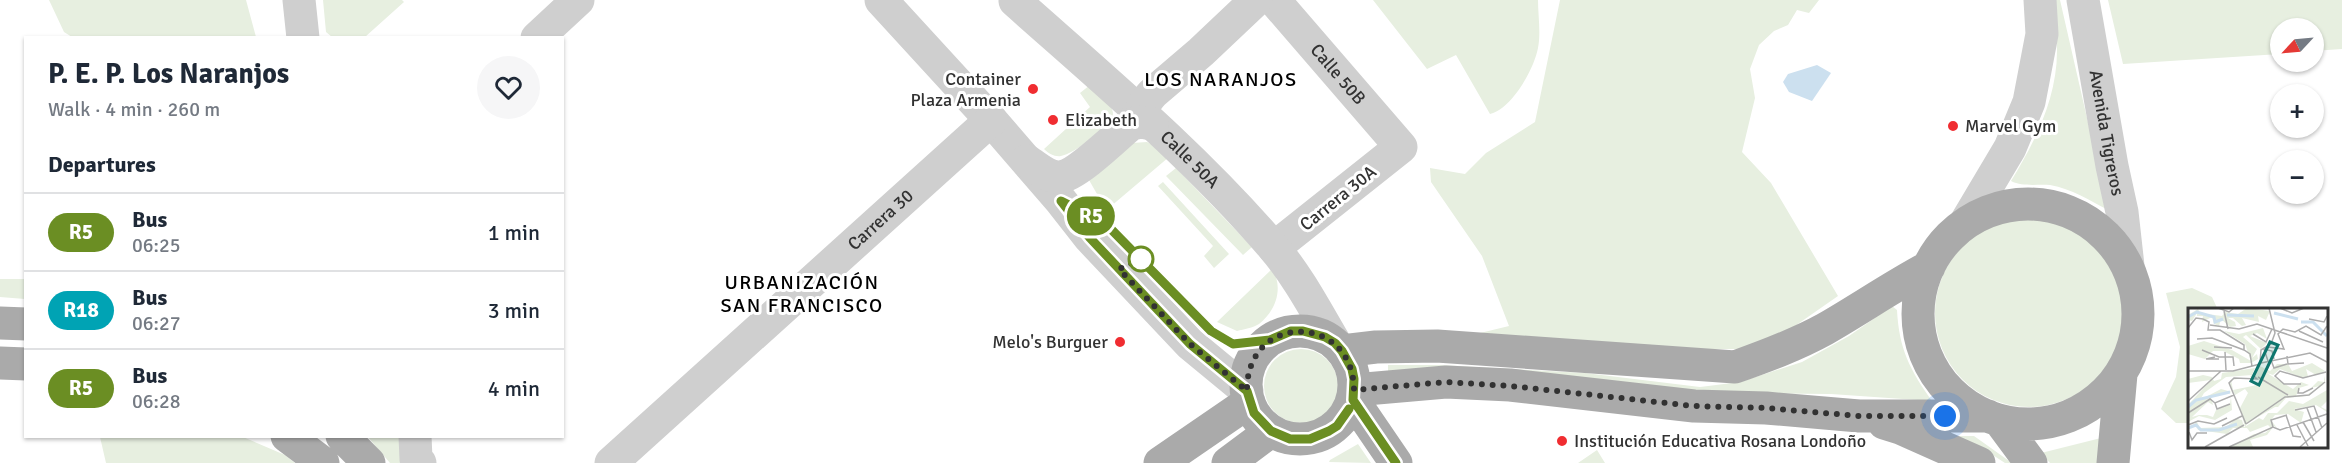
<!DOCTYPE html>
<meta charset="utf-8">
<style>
body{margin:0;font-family:Signika,sans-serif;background:#f6f6f7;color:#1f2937;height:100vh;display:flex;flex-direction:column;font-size:22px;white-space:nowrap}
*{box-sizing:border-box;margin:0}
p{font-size:20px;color:#747a83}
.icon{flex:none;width:33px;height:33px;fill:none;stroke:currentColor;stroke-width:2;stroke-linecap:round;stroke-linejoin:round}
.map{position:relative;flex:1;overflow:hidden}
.panel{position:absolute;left:24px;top:36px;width:540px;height:402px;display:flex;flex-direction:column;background:#fff;border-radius:0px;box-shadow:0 2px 4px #0004}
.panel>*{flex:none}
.badge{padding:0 12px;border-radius:20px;font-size:21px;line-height:39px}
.needle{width:39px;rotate:244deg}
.fabs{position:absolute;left:2270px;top:18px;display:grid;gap:12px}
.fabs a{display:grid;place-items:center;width:54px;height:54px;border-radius:50%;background:#fff;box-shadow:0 2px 4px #0004;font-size:30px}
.you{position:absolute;width:30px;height:30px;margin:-15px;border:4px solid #fff;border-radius:50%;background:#1a73e8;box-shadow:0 0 0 9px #1a73e833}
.map>.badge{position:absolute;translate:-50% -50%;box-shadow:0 0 0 3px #fff}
h2{padding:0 24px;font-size:22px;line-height:54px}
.round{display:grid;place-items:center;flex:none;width:63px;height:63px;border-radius:32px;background:#f6f6f7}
.overview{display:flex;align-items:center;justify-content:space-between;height:102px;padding:0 24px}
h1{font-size:28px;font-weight:800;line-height:45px}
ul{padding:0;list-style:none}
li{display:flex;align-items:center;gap:18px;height:78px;padding:0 24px;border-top:2px solid #e0e1e3}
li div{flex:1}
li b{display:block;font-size:22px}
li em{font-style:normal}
li .badge{min-width:66px;font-weight:700;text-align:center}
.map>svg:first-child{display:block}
.green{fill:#e7efe0}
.water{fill:#cce0ef}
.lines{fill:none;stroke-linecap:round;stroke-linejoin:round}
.minor{stroke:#cfcfcf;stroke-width:33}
.major{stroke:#aaa;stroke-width:33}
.line-casing{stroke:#fff;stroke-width:14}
.line{stroke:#6b8e23;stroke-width:9}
.walk{stroke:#323232;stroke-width:6;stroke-dasharray:0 10.8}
.poi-dot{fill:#f02d31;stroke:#fff;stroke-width:2}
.stop-dot{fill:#fff;stroke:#6b8e23;stroke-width:3}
.labels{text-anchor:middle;stroke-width:6;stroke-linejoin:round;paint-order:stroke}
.street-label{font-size:18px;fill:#323232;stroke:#fff}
.poi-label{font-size:18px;fill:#323232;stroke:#fff;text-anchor:start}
.neighbourhood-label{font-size:20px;letter-spacing:1.5px;fill:#000;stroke:#fff}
.inset-river{fill:none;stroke:#cce0ef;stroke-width:3}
.inset-road{fill:none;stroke:#adadad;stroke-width:1.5}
.view{fill:#0f766e;fill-opacity:0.15;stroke:#0f766e;stroke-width:3}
.inset-edge{fill:none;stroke:#323232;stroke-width:3}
</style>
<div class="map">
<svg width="2342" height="463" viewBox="0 0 2342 463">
<rect width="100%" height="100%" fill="#fff"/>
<!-- green -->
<path class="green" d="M49,0H246L256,37H72L64,32Z
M323,0H402L404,2L365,37H332L326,32Z
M1373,0H1538C1538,15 1541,33 1538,48C1534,69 1512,109 1490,114L1456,55L1427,69Z
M1560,0H1819L1809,13L1797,10L1788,25L1774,31L1759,45L1750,69L1755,98L1742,152L1771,183L1838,296L1782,335L1740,349H1677L1476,334L1509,326L1482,256L1431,182L1430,168L1465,174L1486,153L1535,122Z
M2054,0H2060L2108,210C2089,200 2072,189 2050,185C2037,184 2023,187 2011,181C2035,142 2057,98 2057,51C2057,34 2054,17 2054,0Z
M2108,0H2342V49L2313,51V28H2280V54L2123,64Z
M1090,85C1096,92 1114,104 1113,115C1112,127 1073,154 1061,156C1055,157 1049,154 1044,149L1090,107L1080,93Z
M1147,142L1159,148L1169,157L1110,207L1101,201L1089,180L1132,143Z
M1176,168L1252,247L1243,255L1166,176Z
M1163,182L1229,254L1214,268L1204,256L1213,246L1158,186Z
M1935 313a94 94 0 1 1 188 0a94 94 0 1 1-188 0Z
M1272,269C1284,287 1276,311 1259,324C1253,328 1244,329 1237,331L1217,322Z
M0,279H25V299L0,297Z
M2192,288L2212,297L2218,310H2189V423H2176L2161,409L2176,377L2180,347L2166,293Z
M1892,306L1897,310C1899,349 1910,370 1932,401L1831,394L1696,393L1388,371V365H1440L1585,373L1700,387L1740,382L1802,362L1849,336Z
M1264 386a37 37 0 1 1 74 0a37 37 0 1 1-74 0Z
M1952,436H1974L2012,463H2005L1982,448Z
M100,437H243L285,455L295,463H106Z
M368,437H399L402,463H390Z
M2101,438L2099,463H2050L2041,453Z
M1358,444L1371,463L1329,462L1330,460Z
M1597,450L1605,463H1578Z"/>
<!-- water -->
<path class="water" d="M1817,65L1831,73L1812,101L1789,92L1783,82L1788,74Z"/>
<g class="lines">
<!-- minor -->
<g class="minor">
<path d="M299,0L303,38"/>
<path d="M881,0L991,120L1061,201L1090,238L1190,344L1247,391"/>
<path id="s1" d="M1274,0L1401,147L1274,248"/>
<path id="s2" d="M2083,0L2112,166L2122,212L2128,266"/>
<path id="s3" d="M1015,1C1104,80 1196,157 1273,247C1298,276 1316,311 1335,343"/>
<path d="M537,38L578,0"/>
<path d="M1131,124C1141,114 1143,103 1153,93L1201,52L1256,0"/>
<path d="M1027,161C1037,167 1048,178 1060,177C1076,176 1117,136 1131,124L1141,122L1152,124"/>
<path d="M1966,222L2010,148L2029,102L2042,34L2040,0"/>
<path d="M415,436L416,459L420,463"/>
<path id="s4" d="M611,463L991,120"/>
</g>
<!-- major -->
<path class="major" d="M1918 314a110 110 0 1 1 220 0a110 110 0 1 1-220 0Z
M0,323L26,324
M1246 385a54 54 0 1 1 108 0a54 54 0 1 1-108 0Z
M1342,351L1376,347L1437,346L1735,367C1766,356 1796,345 1825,329C1860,309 1893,286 1929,267
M0,363L26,364
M1354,390L1446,382L1510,385L1694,406L1766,408L1859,416H1988
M1353,400L1396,463
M1999,420L2031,463
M1884,423L1900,428L1979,463
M287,436L323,463
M342,436L369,463
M1160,463L1249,402
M1228,463L1271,431
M2113,463L2121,374"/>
</g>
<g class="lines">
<defs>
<path id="line" d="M1349,409L1337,426L1329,431L1310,439H1290L1271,431L1254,413L1247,391L1190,344L1090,238L1061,201L1105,223L1211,331L1233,344L1270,340L1291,331H1303L1325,337L1335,343L1342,351L1352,369L1354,379L1353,400L1396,463"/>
</defs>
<!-- line casing -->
<use href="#line" class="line-casing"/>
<!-- line -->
<use href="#line" class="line"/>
<!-- walk -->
<path class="walk" d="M1141,259L1119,269L1190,344L1247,391C1246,312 1353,312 1354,390L1446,382L1510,386L1694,406L1766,408L1859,416H1945"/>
</g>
<!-- markers -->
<g class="poi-dot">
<circle cx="1033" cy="89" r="6"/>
<circle cx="1053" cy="120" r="6"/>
<circle cx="1953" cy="126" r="6"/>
<circle cx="1120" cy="342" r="6"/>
<circle cx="1562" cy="441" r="6"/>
</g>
<circle class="stop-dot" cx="1141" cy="259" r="12"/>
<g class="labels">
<!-- street labels -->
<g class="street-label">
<text dy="6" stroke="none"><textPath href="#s1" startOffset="98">Calle 50B</textPath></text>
<text dy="6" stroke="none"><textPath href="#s2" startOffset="135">Avenida Tigreros</textPath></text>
<text dy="6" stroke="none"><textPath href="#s3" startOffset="236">Calle 50A</textPath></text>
<text transform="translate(1338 198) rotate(-39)" y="6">Carrera 30A</text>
<text dy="6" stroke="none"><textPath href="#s4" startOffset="363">Carrera 30</textPath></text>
</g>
<!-- poi labels -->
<g class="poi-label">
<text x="1021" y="85" text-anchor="end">Container<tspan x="1021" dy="21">Plaza Armenia</tspan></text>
<text x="1065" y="126">Elizabeth</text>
<text x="1965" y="132">Marvel Gym</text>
<text x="1108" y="348" text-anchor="end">Melo's Burguer</text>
<text x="1574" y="447">Institución Educativa Rosana Londoño</text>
</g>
<!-- neighbourhood labels -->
<g class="neighbourhood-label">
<text x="1221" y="86">LOS NARANJOS</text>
<text x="802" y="289">URBANIZACIÓN<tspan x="802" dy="23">SAN FRANCISCO</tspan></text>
</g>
</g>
<!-- overview -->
<g transform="translate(2188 308)">
<rect width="140" height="140" fill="#fff"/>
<path d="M59,0L82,3L78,12L70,8L71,14L54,10L58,17L54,18L45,10H40L47,14L48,18L42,19L33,11L31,18L26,16L24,9L14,14L15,8H9V5L4,13L0,12V7L10,1L12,5L34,8L37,4L50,6ZM75,20L79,31L69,25L62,28L79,35L73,41L58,27L55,29L69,41L64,50L69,46L70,51L63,55H52L51,51L35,43H25L17,51L0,46V38L16,33L44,42L63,53L57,36L36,23L51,26ZM124,55L137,63L128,67L118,61L120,68L115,70L92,61L85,67L79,65L105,81L113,74L121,77L111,80L108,88H117L132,78L123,80L130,73L136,74V68L137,72L135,77L119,88L98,90L90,99H87L58,116V118L71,110L75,112L80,105H89L101,93L115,96L139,82V96V93L133,99L139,102V98V104L128,97L106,101L116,104L113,115L100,106L87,107L83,112L89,120L86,118L79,127L62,132L65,139H42L66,126L77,125L83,120L80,117L62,124L59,120H45L39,126L10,122L8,116L0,120L9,114L12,120L38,119L53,107L49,111L54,112L56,119H57L52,100L60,85L57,81L47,87L42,76V75L43,72L45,71L56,70L43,72L45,82L69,77L72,72L62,69L72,58L82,63L89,56H100L104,63ZM67,60L64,67L38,69L16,85L12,92L33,81L44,84L23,89L25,97L20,94L4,109L11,107H19L25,109L28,102L42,96L43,89L44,102L27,112L11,108L0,114V97L23,72L0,75V71L15,67L24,69L26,73L33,71L34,65Z" fill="#e7efe0"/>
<path class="inset-river" d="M86,5L110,11M39,7L66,8M0,9L9,4L26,9L27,14L35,11M113,14H125L139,28M0,99L8,92L42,84M0,120L8,117L13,122H31L49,116"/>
<path class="inset-road" d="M30,0L41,4L46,0M92,0L104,5L116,0M36,3L40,21M15,11L21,14L20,22H32L56,37V42M121,11L136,14L139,8M22,17L51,21L69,16L139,40M0,20L8,10L15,11M111,23L135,34M65,26L78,34L84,21M9,31L24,30L56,42L62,46L64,58M26,39L44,40M80,39L96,41L90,26L95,21L107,24L118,18L133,27L139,18M14,42L31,49H45L46,58M37,44L38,62M99,48L100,56L116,55M27,49L18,51H31M83,52L86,60L99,56M80,53L76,41L84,43L86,51M72,55L73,42L83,36L87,25L81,0M73,55L122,45L139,54M0,63H45L72,56M70,69L100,87M113,76H96L87,68L92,63L115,70L138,64M111,80L110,85H115L125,80M0,93L33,63M27,95L29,101L42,96M119,100L128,124M107,102L126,98L134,120M0,105L22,91L27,95L46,87M98,107L105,128L113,129M115,114L126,133M58,116L97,89L121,87L137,74M58,116L41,75L46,70L69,71L66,68M0,117L10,113L26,116L39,110M109,117L120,138M34,118L54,108M85,119L83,112L99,107M1,124L4,132L9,125H19M17,139L56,117M41,139L85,119L92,122L139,106M112,139L139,115"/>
<path class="view" d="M82,34L90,37L71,77L63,73Z"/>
<rect width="140" height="140" class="inset-edge"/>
</g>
</svg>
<div class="fabs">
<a><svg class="needle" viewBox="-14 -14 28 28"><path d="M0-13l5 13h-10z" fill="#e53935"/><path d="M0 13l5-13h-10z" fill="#747a83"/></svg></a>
<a>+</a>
<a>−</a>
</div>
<div class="you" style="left:1945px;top:416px"></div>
<b class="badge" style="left:1091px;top:216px;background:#6b8e23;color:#fff">R5</b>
<section class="panel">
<div class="overview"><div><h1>P. E. P. Los Naranjos</h1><p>Walk · 4 min · 260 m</p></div><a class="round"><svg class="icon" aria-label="heart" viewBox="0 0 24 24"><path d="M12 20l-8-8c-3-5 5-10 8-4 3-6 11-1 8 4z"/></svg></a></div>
<h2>Departures</h2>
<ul>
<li><span class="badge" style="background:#6b8e23;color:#fff">R5</span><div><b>Bus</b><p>06:25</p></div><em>1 min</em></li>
<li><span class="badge" style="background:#00a3b4;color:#fff">R18</span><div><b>Bus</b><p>06:27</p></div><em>3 min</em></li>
<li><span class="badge" style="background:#6b8e23;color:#fff">R5</span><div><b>Bus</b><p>06:28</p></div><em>4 min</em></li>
</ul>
</section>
</div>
